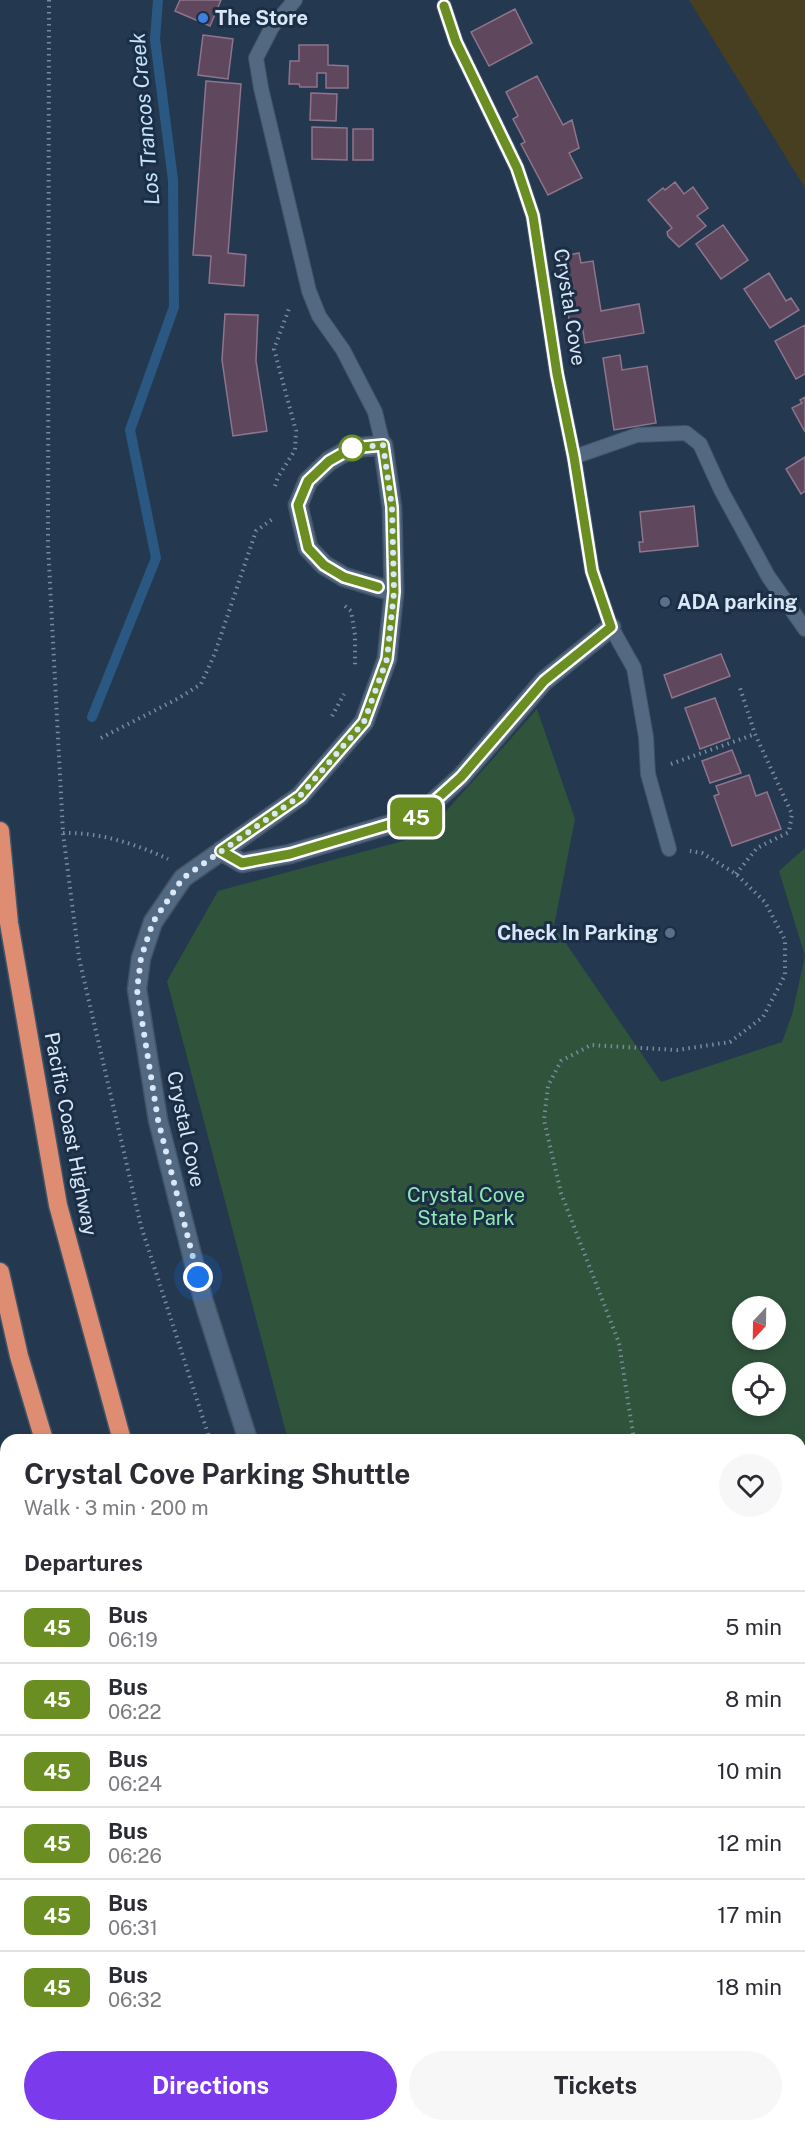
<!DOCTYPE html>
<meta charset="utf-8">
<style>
body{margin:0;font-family:"Public Sans",sans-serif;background:#f7f7f7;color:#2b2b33;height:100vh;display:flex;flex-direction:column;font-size:22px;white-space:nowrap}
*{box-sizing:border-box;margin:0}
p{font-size:20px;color:#7c7c81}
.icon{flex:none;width:33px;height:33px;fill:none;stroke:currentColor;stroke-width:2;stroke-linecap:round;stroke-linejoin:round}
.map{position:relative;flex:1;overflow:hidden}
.side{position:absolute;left:0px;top:1434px;width:806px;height:698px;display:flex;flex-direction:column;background:#fff;border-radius:18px 18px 0 0;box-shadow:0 3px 9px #0003}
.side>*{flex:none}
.badge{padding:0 12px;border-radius:9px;font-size:21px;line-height:39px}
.needle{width:39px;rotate:202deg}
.controls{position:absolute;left:732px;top:1296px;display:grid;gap:12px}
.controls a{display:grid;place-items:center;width:54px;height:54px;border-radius:50%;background:#fff;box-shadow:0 3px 9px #0003;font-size:30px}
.you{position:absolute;width:30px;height:30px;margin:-15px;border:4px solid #fff;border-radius:50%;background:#1a73e8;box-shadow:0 0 0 9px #1a73e833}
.map>.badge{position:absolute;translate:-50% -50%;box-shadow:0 0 0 3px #fff}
h2{padding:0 24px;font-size:22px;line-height:54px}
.round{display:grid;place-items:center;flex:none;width:63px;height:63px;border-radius:32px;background:#f7f7f7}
.summary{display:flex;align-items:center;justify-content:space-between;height:102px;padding:0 24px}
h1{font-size:28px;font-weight:700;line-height:45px}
.primary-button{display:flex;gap:12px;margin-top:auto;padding:12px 24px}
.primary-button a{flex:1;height:69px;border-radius:36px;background:#7c3aed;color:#fff;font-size:24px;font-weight:700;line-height:69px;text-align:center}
.primary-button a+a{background:#f7f7f7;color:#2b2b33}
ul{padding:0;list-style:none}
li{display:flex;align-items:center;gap:18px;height:72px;padding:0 24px;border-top:2px solid #e1e1e2}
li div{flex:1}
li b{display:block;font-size:22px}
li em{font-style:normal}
li .badge{min-width:66px;font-weight:700;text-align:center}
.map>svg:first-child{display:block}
.green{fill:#30533c;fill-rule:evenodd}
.sand{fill:#473f1f}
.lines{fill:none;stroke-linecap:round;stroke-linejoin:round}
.stream{stroke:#2b5883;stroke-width:10}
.building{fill:#5f475e;stroke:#8e748c;stroke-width:1.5}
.lane-casing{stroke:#425467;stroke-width:16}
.street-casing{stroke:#425467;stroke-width:21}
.highway-casing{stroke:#425467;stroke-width:21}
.path{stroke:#7a8b9f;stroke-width:4;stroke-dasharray:1.5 4.5;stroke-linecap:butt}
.lane{stroke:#536982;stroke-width:14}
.street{stroke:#536982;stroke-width:18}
.highway{stroke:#de8c72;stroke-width:18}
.line-casing{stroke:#fff;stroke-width:14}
.line{stroke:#6b8e23;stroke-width:9}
.walk{stroke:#dae7f6;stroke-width:6;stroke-dasharray:0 10.8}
.shop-dot{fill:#3f7fe0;stroke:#1a2f45;stroke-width:2}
.stop-dot{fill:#fff;stroke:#6b8e23;stroke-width:3}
.service-dot{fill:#5c6f8a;stroke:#1a2f45;stroke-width:2}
.labels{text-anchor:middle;stroke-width:6;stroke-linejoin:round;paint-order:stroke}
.poi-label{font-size:20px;font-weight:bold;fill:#dae7f6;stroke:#1a2f45;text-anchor:start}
.street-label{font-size:20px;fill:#dae7f6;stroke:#1a2f45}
.park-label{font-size:20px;fill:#91e9b0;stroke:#1a2f45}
.water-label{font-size:21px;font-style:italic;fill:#c6e1fc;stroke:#1a2f45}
</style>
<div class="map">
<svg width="805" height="2131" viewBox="0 0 805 2131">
<rect width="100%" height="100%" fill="#243950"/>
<!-- green -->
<path class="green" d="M537,709L575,819L554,926L661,1082L782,1042L792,1015L805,956L779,871L805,848V2131H734V2126H800V1440H288L167,981L218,891L425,835ZM776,1306V1340H742V1306ZM776,1372V1406H742V1372Z
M0,1465L6,1484V2126H290L293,2131H0Z"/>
<!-- sand -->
<path class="sand" d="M689,0H805V188Z"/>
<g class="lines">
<!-- stream -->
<path class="stream" d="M92,717L156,558L130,430L174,307L173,180L155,39L158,0"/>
</g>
<!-- building -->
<path class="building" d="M180,0H221L210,26L175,11Z
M515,9L532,43L489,66L471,32Z
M203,35L233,39L228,79L198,75Z
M299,45H328V65L348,66V88H326V73H317V87H300L299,84H289L290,61H299Z
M537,76L563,125L572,120L579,148L569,153L582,178L548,195L521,144L525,142L513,119L518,116L506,92Z
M206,81L241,84L228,253L246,255L244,286L209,283L211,256L193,255Z
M311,93L337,94L336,121L310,120Z
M312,127L347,128V160L312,159Z
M353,129H373V160H353Z
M675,182L684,194L693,187L708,208L697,216L706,226L679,247L668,236L667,232L672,228L648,200L663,188L665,190Z
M723,225L748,260L721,279L696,244Z
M579,253L581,263L593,261L601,311L639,304L644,333L585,343L582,325L569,320L559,257Z
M769,273L786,301L791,298L799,310L770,328L744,289Z
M225,314L258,315L256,361L267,431L233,436L222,360Z
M805,325V374L796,379L775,341Z
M620,355L622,370L647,366L656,423L614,430L603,358Z
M805,397V432L792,408L802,403L800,400Z
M805,457V491L801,494L786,469Z
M694,506L698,546L640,552L639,542H643L640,512Z
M721,654L730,676L672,698L664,675Z
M715,698L730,738L700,749L685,708Z
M732,750L741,773L710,783L702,761Z
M749,775L756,796L767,792L781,829L732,846L714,796L719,794L716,786Z"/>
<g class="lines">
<defs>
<path id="lane" d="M295,0L272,27L256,58L261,88L309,291L319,316L343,350L375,412L383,445
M444,6L456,42L517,168L533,216L557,374L574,457L592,571L611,627L634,668L646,737L648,774L669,849
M574,457L637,435L686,433L700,444L721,490L768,576L805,629
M0,1983L6,1980
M191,2126L194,2131
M170,2131L181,2126"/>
<path id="street" d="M221,851L242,863L290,854L418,816L461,777L544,681L611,627
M248,1440L203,1299L158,1120L137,989L141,958L153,922L183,878L300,796L364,722L387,659L394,592L392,508L383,445L352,448L329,461L308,481L298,505L308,548L324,565L344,577L394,592
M708,2131L709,2126"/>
<path id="highway" d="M0,831L9,923L58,1205L122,1440
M0,1272L19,1356L44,1440
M345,2126L348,2131
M433,2126L437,2131"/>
</defs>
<!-- lane casing -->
<use href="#lane" class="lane-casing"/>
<!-- street casing -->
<use href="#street" class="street-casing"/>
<!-- highway casing -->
<use href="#highway" class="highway-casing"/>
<!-- path -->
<path class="path" d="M49,0L48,545L63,833L79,958L141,1226L210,1440
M275,486L278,477L295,450L296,431L274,349L290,306
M345,606L351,611L355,635V668
M332,716L344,694
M101,738L179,698L201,684L215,653L256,531L274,518
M671,764L755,734
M63,833C99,832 136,844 168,859
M736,874L757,848L789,832L792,814L755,734L740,688
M634,1440L619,1343L561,1193L544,1120L548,1086L561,1061L591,1045L677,1050L730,1042L763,1017L785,975V940L765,902L736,874L702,853L690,851
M0,1556L6,1568
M0,1805H6
M800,1981V1990
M800,2024L805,2029
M487,2131L486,2130L492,2126"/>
<!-- lane -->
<use href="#lane" class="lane"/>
<!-- street -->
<use href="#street" class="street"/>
<!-- highway -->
<use href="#highway" class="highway"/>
</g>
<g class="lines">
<defs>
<path id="line" d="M378,587L344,577L324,565L308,548L298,505L308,481L329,461L352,448L383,445L392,507L394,592L387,659L364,722L300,796L221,851L242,863L290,854L418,816L461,777L544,681L611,627L592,571L574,457L557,374L533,216L517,168L456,42L444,6"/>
</defs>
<!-- line casing -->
<use href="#line" class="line-casing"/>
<!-- line -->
<use href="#line" class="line"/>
<!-- walk -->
<path class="walk" d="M198,1277L158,1120L137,990L141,958L153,922L183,878L300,796L364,722L387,659L394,592L392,507L383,445L352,448"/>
</g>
<!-- markers -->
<circle class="shop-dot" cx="203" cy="18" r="6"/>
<circle class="stop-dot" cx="352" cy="448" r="12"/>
<g class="service-dot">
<circle cx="665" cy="602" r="6"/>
<circle cx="670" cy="933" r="6"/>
</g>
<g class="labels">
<!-- poi labels -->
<g class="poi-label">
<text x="215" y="25">The Store</text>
<text x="677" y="609">ADA parking</text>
<text x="658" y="940" text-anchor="end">Check In Parking</text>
</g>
<!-- street labels -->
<g class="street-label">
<text transform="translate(570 307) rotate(81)" y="7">Crystal Cove</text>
<text transform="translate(186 1129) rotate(78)" y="7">Crystal Cove</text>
<text transform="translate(71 1134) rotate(79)" y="7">Pacific Coast Highway</text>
</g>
<!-- park labels -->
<g class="park-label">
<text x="466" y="1202">Crystal Cove<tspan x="466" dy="23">State Park</tspan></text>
</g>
<!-- water labels -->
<g class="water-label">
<text transform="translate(145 119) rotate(-95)" y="7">Los Trancos Creek</text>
</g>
</g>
</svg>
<div class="controls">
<a><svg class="needle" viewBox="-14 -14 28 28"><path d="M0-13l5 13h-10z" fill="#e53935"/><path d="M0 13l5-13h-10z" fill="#7c7c81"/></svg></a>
<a><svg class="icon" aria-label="locate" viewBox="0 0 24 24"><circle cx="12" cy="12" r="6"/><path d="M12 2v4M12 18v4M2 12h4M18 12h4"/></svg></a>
</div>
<div class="you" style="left:198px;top:1277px"></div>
<b class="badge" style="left:416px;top:817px;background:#6b8e23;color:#fff">45</b>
<section class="side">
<div class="summary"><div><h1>Crystal Cove Parking Shuttle</h1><p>Walk · 3 min · 200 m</p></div><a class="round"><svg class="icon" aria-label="heart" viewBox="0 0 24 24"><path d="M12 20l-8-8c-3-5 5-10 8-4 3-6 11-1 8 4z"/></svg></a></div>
<h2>Departures</h2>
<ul>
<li><span class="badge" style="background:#6b8e23;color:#fff">45</span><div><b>Bus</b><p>06:19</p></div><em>5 min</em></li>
<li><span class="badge" style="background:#6b8e23;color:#fff">45</span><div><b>Bus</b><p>06:22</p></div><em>8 min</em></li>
<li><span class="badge" style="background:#6b8e23;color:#fff">45</span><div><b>Bus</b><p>06:24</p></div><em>10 min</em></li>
<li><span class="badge" style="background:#6b8e23;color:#fff">45</span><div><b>Bus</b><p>06:26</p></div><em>12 min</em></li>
<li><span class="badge" style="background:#6b8e23;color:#fff">45</span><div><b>Bus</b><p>06:31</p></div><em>17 min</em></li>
<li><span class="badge" style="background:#6b8e23;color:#fff">45</span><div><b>Bus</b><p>06:32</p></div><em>18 min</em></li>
</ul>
<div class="primary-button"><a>Directions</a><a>Tickets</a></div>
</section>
</div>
